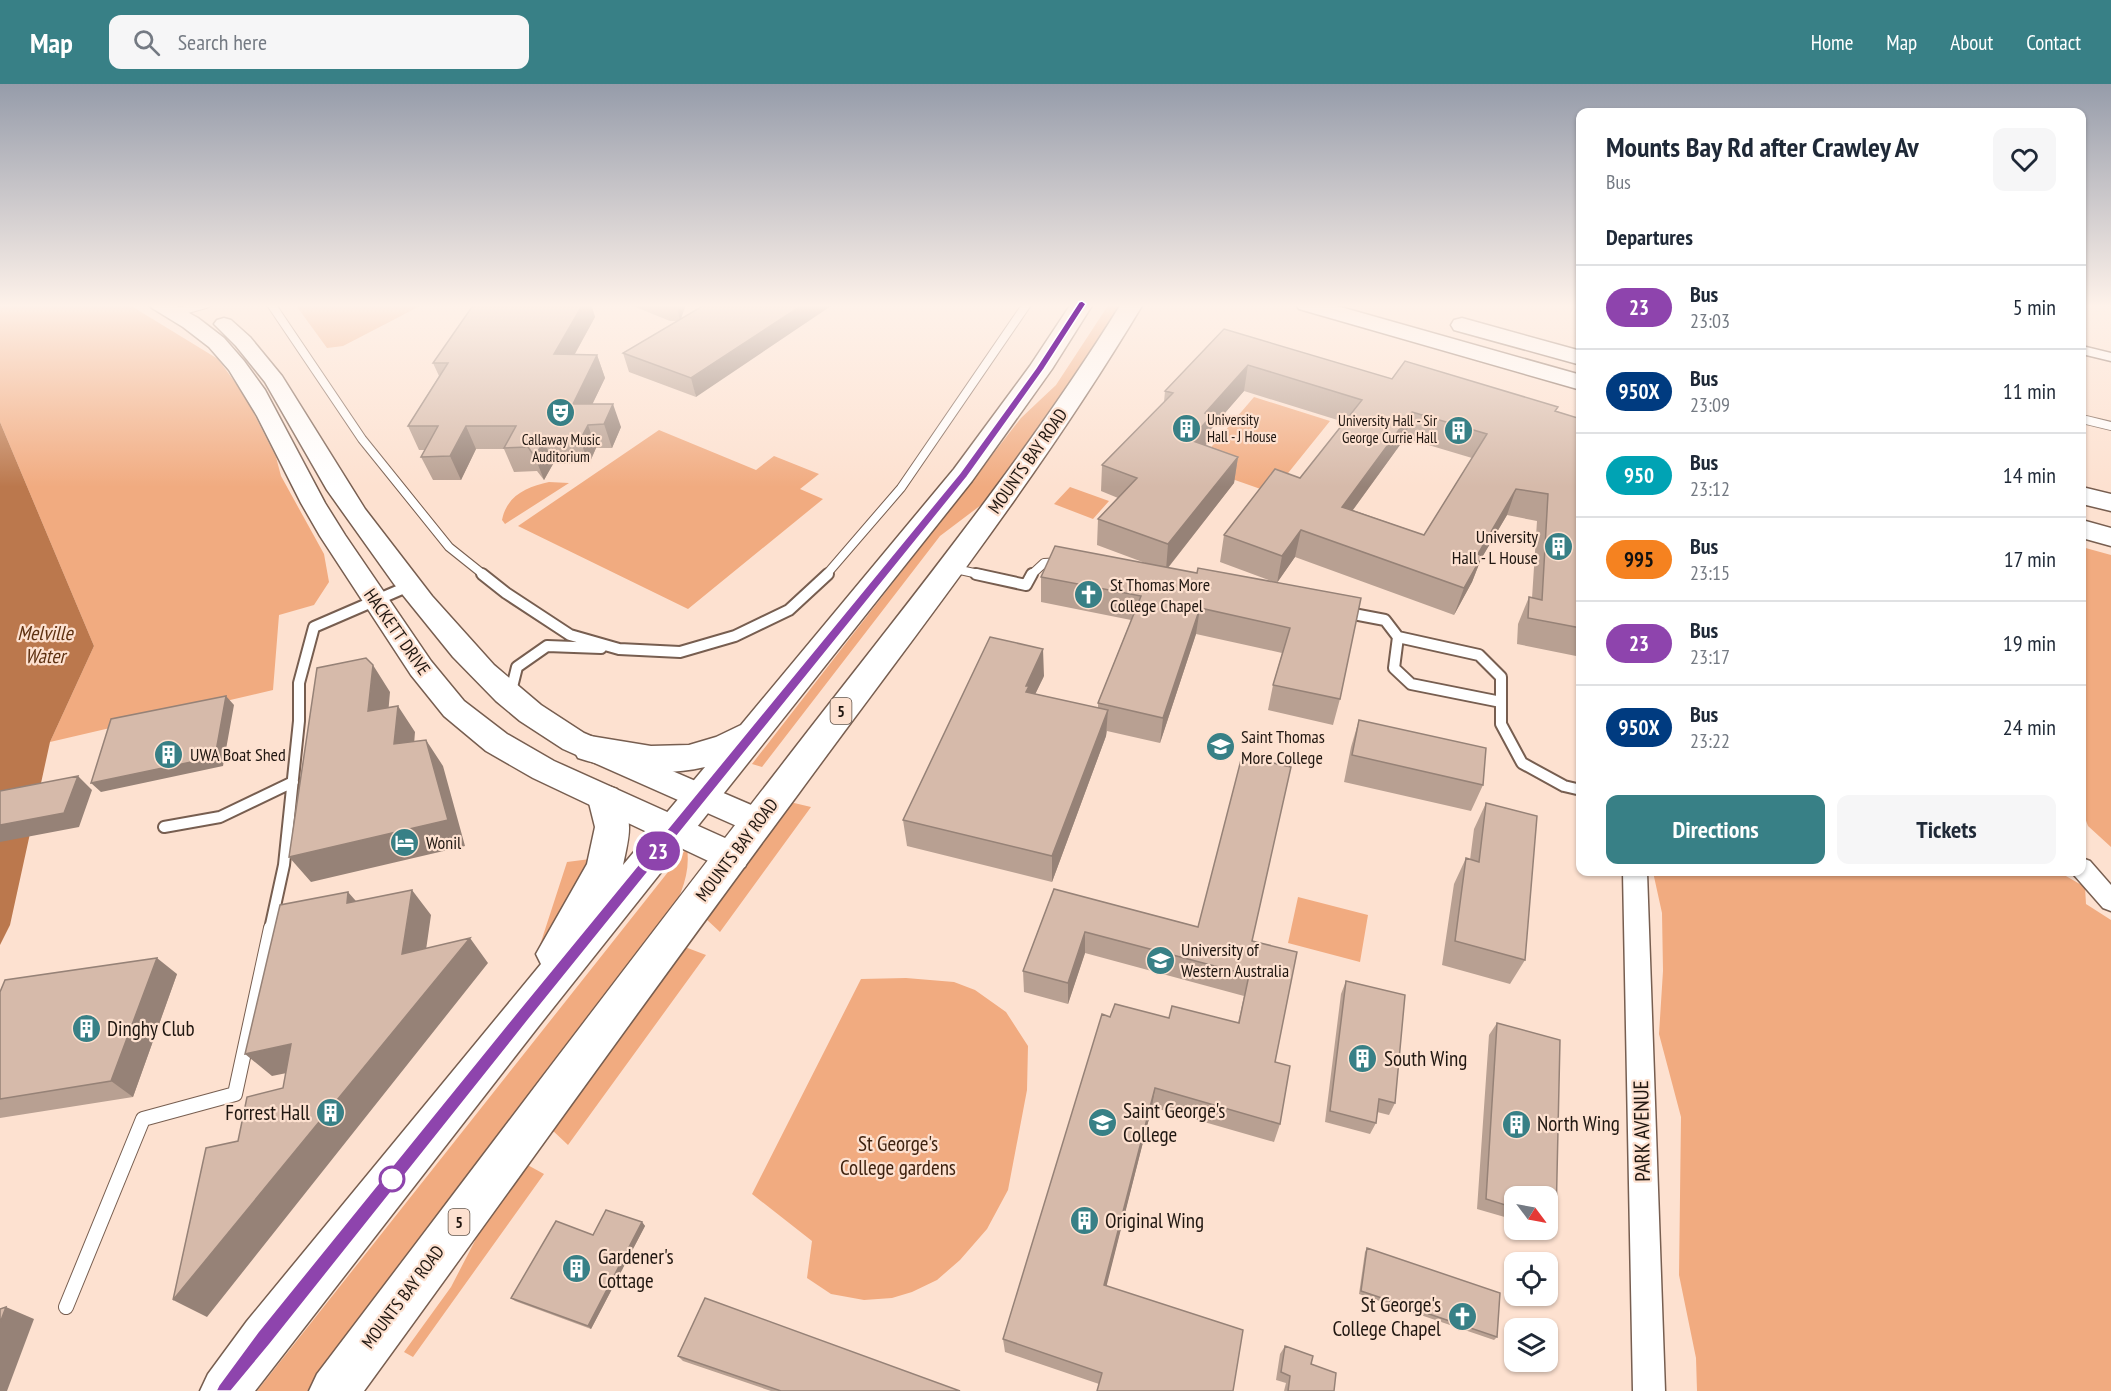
<!DOCTYPE html>
<style>
body{margin:0;font-family:"PT Sans Narrow",sans-serif;background:#f6f6f7;color:#1f2937;height:100vh;display:flex;flex-direction:column;font-size:22px;white-space:nowrap}
*{box-sizing:border-box;margin:0}
p{font-size:20px;color:#747a83}
.icon{flex:none;width:33px;height:33px;fill:none;stroke:currentColor;stroke-width:2;stroke-linecap:round;stroke-linejoin:round}
.map{position:relative;flex:1;overflow:hidden}
.sheet{position:absolute;left:1576px;top:24px;width:510px;height:768px;display:flex;flex-direction:column;background:#fff;border-radius:12px;box-shadow:0 2px 4px #0004}
.sheet>*{flex:none}
.badge{padding:0 12px;border-radius:20px;font-size:21px;line-height:39px}
.needle{width:39px;rotate:122deg}
.fabs{position:absolute;left:1504px;top:1102px;display:grid;gap:12px}
.fabs a{display:grid;place-items:center;width:54px;height:54px;border-radius:12px;background:#fff;box-shadow:0 2px 4px #0004;font-size:30px}
.map>.badge{position:absolute;translate:-50% -50%;box-shadow:0 0 0 3px #fff}
h2{padding:0 30px;font-size:22px;line-height:54px}
.round{display:grid;place-items:center;flex:none;width:63px;height:63px;border-radius:12px;background:#f6f6f7}
.head{display:flex;align-items:center;justify-content:space-between;height:102px;padding:0 30px}
h1{font-size:28px;font-weight:700;line-height:45px}
.cta{display:flex;gap:12px;margin-top:auto;padding:12px 30px}
.cta a{flex:1;height:69px;border-radius:12px;background:#388086;color:#fff;font-size:24px;font-weight:700;line-height:69px;text-align:center}
.cta a+a{background:#f6f6f7;color:#1f2937}
ul{padding:0;list-style:none}
li{display:flex;align-items:center;gap:18px;height:84px;padding:0 30px;border-top:2px solid #e0e1e3}
li div{flex:1}
li b{display:block;font-size:22px}
li em{font-style:normal}
li .badge{min-width:66px;font-weight:700;text-align:center}
header{display:flex;align-items:center;gap:36px;box-sizing:border-box;height:84px;padding:0 30px;background:#388086;color:#fff}
header strong{font-size:28px}
nav{display:flex;gap:33px;margin-inline-start:auto;font-size:21px}
.search{width:420px;height:54px;background:#f6f6f7;display:flex;align-items:center;gap:15px;box-sizing:border-box;padding:0 21px;border-radius:12px;color:#747a83;font-size:22px}
.map>svg:first-child{display:block}
.green{fill:#f1ab80}
.water{fill:#bb784d}
.lines{fill:none;stroke-linecap:round;stroke-linejoin:round}
.service-far2-casing{stroke:#775e50;stroke-width:10}
.service-far1-casing{stroke:#775e50;stroke-width:14}
.service-casing{stroke:#775e50;stroke-width:16}
.minor-casing{stroke:#775e50;stroke-width:3}
.secondary-casing{stroke:#775e50;stroke-width:3}
.primary-casing{stroke:#775e50;stroke-width:3}
.trunk-casing{stroke:#775e50;stroke-width:3}
.service-far2{stroke:#fff;stroke-width:8}
.service-far1{stroke:#fff;stroke-width:10}
.service{stroke:#fff;stroke-width:14}
.minor{fill:#fff;fill-rule:evenodd}
.secondary{fill:#fff;fill-rule:evenodd}
.primary{fill:#fff;fill-rule:evenodd}
.trunk{fill:#fff;fill-rule:evenodd}
.wall{fill:#b8a092;fill-rule:evenodd}
.shaded-wall{fill:#968277}
.building{fill:#d6baaa;stroke:#968277;stroke-width:1.5;fill-rule:evenodd}
.line{fill:#8e44ad;stroke:#fff;stroke-width:1.5}
.stop-dot{fill:#fff;stroke:#8e44ad;stroke-width:3}
.labels{text-anchor:middle;stroke-width:4.5;stroke-linejoin:round;paint-order:stroke}
.far-poi-label{font-size:15px;fill:#201711;stroke:#fde1d0;text-anchor:start}
.shield{fill:#fde1d0;stroke:#62544a;stroke-width:1.5}
.shield-label{font-size:16px;font-weight:bold;fill:#201711}
.street-label{font-size:18px;fill:#201711;stroke:#fde1d0}
.poi-label{font-size:18px;fill:#201711;stroke:#fde1d0;text-anchor:start}
.water-label{font-size:20px;font-style:italic;fill:#5f3212;stroke:#fde1d0}
.near-poi-label{font-size:21px;fill:#201711;stroke:#fde1d0;text-anchor:start}
.near-street-label{font-size:21px;fill:#201711;stroke:#fde1d0}
.near-park-label{font-size:21px;fill:#3e220f;stroke:#fde1d0}
</style>
<header>
<strong>Map</strong>
<div class="search"><svg class="icon" aria-label="search" viewBox="0 0 24 24"><circle cx="10" cy="10" r="6"/><path d="M15 15l6 6"/></svg>Search here</div>
<nav><a>Home</a><a>Map</a><a>About</a><a>Contact</a></nav>
</header>
<div class="map">
<svg width="2111" height="1307" viewBox="0 0 2111 1307">
<rect width="100%" height="100%" fill="#fde1d0"/>
<!-- green -->
<path class="green" d="M0,220H128L218,275L245,312L276,373L281,392L324,470L329,498L314,521L279,531L273,606L50,658L94,562L0,338Z
M295,220H424L343,262L327,264Z
M1109,220H1121L1070,299L989,415L940,452L762,683L752,680L1021,334L1056,301Z
M1254,313L1330,337L1272,409L1195,382Z
M659,346L756,386L774,372L819,390L800,405L823,415L688,525L518,442Z
M549,398L569,399L505,440L502,436C507,411 527,403 549,398Z
M1070,403L1109,417L1093,435L1054,420Z
M2082,463L2111,471V763L2088,742L2082,726Z
M790,718L811,723L720,848L705,834Z
M687,764C691,792 679,814 667,838L314,1307H257Z
M598,774L544,862L540,861L567,778Z
M1653,788H2059L2085,803L2086,820L2111,836V1307H1697L1696,1274L1679,1191L1681,1033L1659,950L1663,887L1662,829Z
M1298,813L1368,831L1360,878L1288,859Z
M685,863L706,871L568,1061L550,1044Z
M906,894L954,898L975,906L1006,928L1028,962L1027,1006L1008,1106L987,1145L960,1176L937,1196L912,1208L892,1214L864,1216L831,1210L807,1194L812,1157L752,1110L861,895Z
M524,1079L544,1090L413,1273L404,1268L451,1203L493,1122Z"/>
<!-- water -->
<path class="water" d="M0,338L94,562L50,658L10,841L0,861Z"/>
<g class="lines">
<defs>
<path id="service-far2" d="M271,220L362,355L449,463L484,491
M177,228L206,220
M2082,335L2111,342
M951,484L983,491
M826,491L901,404L1027,220
M1031,491L1044,479L1062,478"/>
<path id="service-far1" d="M482,490L506,509L570,551L619,565L680,568L735,552L789,526L828,490
M976,490L1026,501L1032,490
M1343,528L1385,536L1398,553L1479,571L1501,593V640L1522,679L1564,702L1581,706
M1398,553L1394,584L1411,600L1501,618
M510,611L517,583L547,562L601,564
M164,743L220,733L293,698
M270,845L284,781L299,637V599L314,543L409,502"/>
<path id="service" d="M66,1223L143,1035L235,1010L271,844"/>
<path id="minor" d="M2082,262L2111,269V277L2082,270Z
M2082,774L2090,777L2111,801V827L2103,824L2074,791L2072,788H2082Z
M1623,788H1647L1665,1307H1633Z"/>
<path id="secondary" d="M149,220H173L198,234L224,254L244,277L265,306L325,419L345,451L431,577L464,617L507,650L554,677L745,763L749,773L745,783L733,786L721,783L533,694L486,667L444,632L411,591L320,452L301,419L257,332L229,286L209,263L183,243L152,224Z
M224,234L231,236L250,253L282,292L365,425L432,512L494,581L541,621L584,649L770,729L775,738L770,747L759,751L748,747L563,665L520,637L496,617L453,573L394,500L327,406L265,298L236,262L214,240L217,236Z"/>
<path id="primary" d="M1296,220H1330L1581,291V306L1299,225Z
M1462,234L1581,267V281L1454,246L1451,241L1454,236Z
M2082,403L2111,410V427L2082,420Z
M2082,436L2111,444V462L2082,454Z"/>
<path id="trunk" d="M1071,220H1093L1052,285L972,397L538,943L255,1307H200L208,1290L247,1237L541,880L536,870L587,780L595,743L588,715L593,705L605,701L617,705C634,737 630,748 623,781L705,683C663,693 619,687 578,674L573,665L578,656L590,652L651,662L689,661L716,653L741,641L954,385L1030,282Z
M1121,220H1143C1041,391 917,548 799,709C652,907 509,1108 364,1307H309L317,1290C469,1090 620,889 774,691C893,536 1018,386 1121,220Z"/>
</defs>
<!-- service-far2 casing -->
<use href="#service-far2" class="service-far2-casing"/>
<!-- service-far1 casing -->
<use href="#service-far1" class="service-far1-casing"/>
<!-- service casing -->
<use href="#service" class="service-casing"/>
<!-- minor casing -->
<use href="#minor" class="minor-casing"/>
<!-- secondary casing -->
<use href="#secondary" class="secondary-casing"/>
<!-- primary casing -->
<use href="#primary" class="primary-casing"/>
<!-- trunk casing -->
<use href="#trunk" class="trunk-casing"/>
<!-- service-far2 -->
<use href="#service-far2" class="service-far2"/>
<!-- service-far1 -->
<use href="#service-far1" class="service-far1"/>
<!-- service -->
<use href="#service" class="service"/>
<!-- minor -->
<use href="#minor" class="minor"/>
<!-- secondary -->
<use href="#secondary" class="secondary"/>
<!-- primary -->
<use href="#primary" class="primary"/>
<!-- trunk -->
<use href="#trunk" class="trunk"/>
</g>
<!-- wall -->
<path class="wall" d="M474,220H591L595,233L575,270L597,271L605,294L592,320L621,343L612,364H596L589,380H553L544,396L537,387L514,388L504,365H476L461,396H433L421,373L425,366H419L408,342L439,292L433,279Z
M628,220H686L681,235L696,313L629,288L623,269L678,237H670Z
M1224,245L1392,295L1558,323L1556,327L1581,335V573L1517,560L1518,540L1529,513L1532,514L1537,437L1507,431L1481,475L1472,498L1454,531L1295,473L1277,498L1340,615L1333,641L1268,626L1273,601L1282,569L1196,550L1160,659L1107,647L1106,652L1052,798L907,762L903,736L1044,592L1035,610L1098,624V619L1131,536L1041,518V493L1148,480L1097,461L1098,435L1118,414L1101,407L1102,381L1164,318L1165,307ZM1244,307L1344,338L1300,394L1224,451L1220,478L1274,498L1197,489L1168,484L1234,399L1238,373L1206,361L1209,357L1211,345ZM1405,354L1472,374L1424,451L1353,426Z
M1359,636L1483,701L1471,727L1344,698L1351,663Z
M1486,719L1525,876L1510,900L1442,881L1454,800L1466,774L1470,776L1474,745Z
M1054,805L1252,857L1275,978L1280,1040L1274,1058L1152,1023L1106,1202L1243,1246L1099,1300L1005,1268L1003,1255L1110,933L1169,934L1238,939L1244,912L1085,869L1068,920L1024,908L1023,887Z
M177,890L133,1013L0,1034V908Z
M1346,897L1395,1019L1389,1031L1377,1028L1376,1039L1370,1050L1325,1038L1341,910Z
M1497,939L1556,1136L1548,1143V1113H1515V1136L1477,1125L1489,951Z
M642,1138L645,1142L591,1245L515,1217L511,1214L593,1151Z
M1367,1164L1497,1253L1494,1256L1359,1210L1365,1168Z
M1285,1262L1311,1280L1334,1307H1284L1286,1299L1276,1296L1280,1270Z
M678,1272L960,1307H771L683,1277Z"/>
<!-- shaded-wall -->
<path class="shaded-wall" d="M583,220H591L595,233L562,293L554,270Z
M678,220H686L680,237L677,223Z
M804,220H834L696,313L691,294Z
M597,271L605,294L581,344L573,320Z
M1248,281L1244,307L1211,345L1209,357L1187,382L1190,356L1205,329Z
M613,320L621,343L612,364L604,340Z
M1412,328L1405,354L1336,449L1342,423Z
M588,341L596,364L589,380L580,356Z
M466,342L476,365L461,396L450,372Z
M544,356L553,380L544,396L535,373Z
M1238,373L1234,399L1166,486L1168,460Z
M1516,405L1507,431L1481,475L1472,498L1454,531L1464,504L1478,470Z
M1301,446L1295,473L1277,499L1282,472Z
M1200,524L1196,550L1160,659L1163,634Z
M1043,565L1044,592L1029,623L1026,602Z
M373,581L390,608L386,654L368,627Z
M226,612L234,621L223,682L101,708L91,699Z
M398,622L415,648L412,687L394,660Z
M1108,626L1106,652L1052,798V772Z
M426,656L443,682L465,762L311,798L289,773Z
M78,692L92,706L79,743L0,758V741Z
M412,806L431,831L422,894L402,870Z
M348,808L370,833L347,819Z
M1085,848V869L1068,920V899Z
M470,854L488,879L207,1233L173,1216Z
M157,874L177,890L133,1013L111,997Z
M291,960L316,983L272,992L245,970Z
M1155,1004L1152,1023L1103,1216L1104,1201Z
M642,1138L645,1142L591,1245L588,1242Z
M6,1223L34,1235L7,1307H0V1239Z"/>
<!-- building -->
<path class="building" d="M474,220H583L554,270L597,271L573,320H613L604,340L588,341L580,356H544L535,373L528,363L504,364L516,342H466L450,372L421,373L438,342H408L448,279H433Z
M657,220H678L677,223H666Z
M706,220H804L691,294L623,269Z
M1224,245L1392,295L1405,277L1558,323L1555,327L1581,335V544L1528,534L1529,513L1542,516L1548,410L1516,405L1478,470L1482,472L1464,504L1301,446L1282,472L1224,451L1275,385L1300,394L1362,316L1248,281L1205,329L1212,331L1190,356L1238,373L1168,460L1098,435L1137,394L1102,381L1173,309L1165,307ZM1412,328L1487,350L1424,451L1342,423Z
M1055,462L1197,489L1198,484L1361,514L1340,615L1273,601L1290,544L1200,524L1163,634L1098,619L1141,512L1041,493Z
M990,553L1043,565L1026,602H1029L1026,608L1108,626L1052,772L903,736Z
M366,574L373,581L368,627L398,622L394,660L426,656L448,736L289,773L317,584Z
M226,612L215,673L91,699L111,635Z
M1359,636L1486,664L1483,701L1352,671Z
M1242,672L1291,683L1252,857L1297,868L1275,978L1290,982L1280,1040L1155,1004L1104,1201L1243,1246L1233,1307H1097L1102,1289L1003,1255L1102,930L1110,933L1115,920L1169,934L1172,922L1239,939L1249,891L1085,848L1068,899L1023,887L1054,805L1198,843Z
M78,692L64,729L0,741V707Z
M1486,719L1537,732L1525,876L1455,857L1466,774L1479,778Z
M412,806L402,870L470,854L173,1216L206,1064L238,1057L247,1013L283,1004L291,960L245,970L280,821L348,808L347,819Z
M157,874L111,997L0,1015V908L5,896Z
M1346,897L1405,911L1395,1019L1379,1015L1376,1039L1330,1027Z
M1497,939L1560,956L1556,1136L1548,1133V1113H1515V1124L1486,1115Z
M606,1126L642,1138L588,1242L511,1214L556,1137L593,1151Z
M1367,1164L1500,1209L1497,1253L1361,1207Z
M705,1214L960,1307H781L678,1272Z
M6,1223L0,1239V1225Z
M1285,1262L1313,1272L1311,1280L1336,1289L1334,1307H1288L1290,1292L1281,1288Z"/>
<!-- sky -->
<linearGradient id="sky" x2="0" y2="1"><stop stop-color="#969caa"/><stop offset="0.55" stop-color="#fef2ea"/><stop offset="1" stop-color="#fef2ea" stop-opacity="0"/></linearGradient>
<rect width="2111" height="403" fill="url(#sky)"/>
<!-- line -->
<path class="line" d="M1082,217L1086,220L1044,285L967,393L529,935L270,1260L231,1307H216L219,1301L258,1248L519,926L960,389L1036,284L1079,218Z"/>
<!-- icons -->
<defs>
<symbol id="theatre-disc" viewBox="-11 -11 22 22"><circle r="9.5" fill="#388086" stroke="#fde1d0"/><path d="M-5-5.5Q0-4 5-5.5V0Q5 5 0 6Q-5 5-5 0ZM-3.3-2.5H-1v1.5H-3.3ZM1-2.5H3.3v1.5H1ZM-2.8 1Q0 5.5 2.8 1Z" fill="#fff"/></symbol>
<symbol id="building-disc" viewBox="-11 -11 22 22"><circle r="9.5" fill="#388086" stroke="#fde1d0"/><path d="M-4-6H4V6H1V3H-1V6H-4ZM-2.5-4.3h1.7v1.8h-1.7ZM.8-4.3h1.7v1.8H.8ZM-2.5-1h1.7V.8h-1.7ZM.8-1h1.7V.8H.8Z" fill="#fff"/></symbol>
<symbol id="church-disc" viewBox="-11 -11 22 22"><circle r="9.5" fill="#388086" stroke="#fde1d0"/><path d="M-1.2-6h2.4v3.5h3.3v2.4h-3.3V6h-2.4V-.1h-3.3v-2.4h3.3Z" fill="#fff"/></symbol>
<symbol id="university-disc" viewBox="-11 -11 22 22"><circle r="9.5" fill="#388086" stroke="#fde1d0"/><path d="M0-5L7-2L0 1L-7-2ZM-4 1L0 2.5L4 1V4Q0 6-4 4Z" fill="#fff"/></symbol>
<symbol id="hotel-disc" viewBox="-11 -11 22 22"><circle r="9.5" fill="#388086" stroke="#fde1d0"/><path d="M-6-4.5h1.5V1H6V5H4.5V3h-9V5H-6ZM-4 0a1.8 1.8 0 1 1 3.6 0ZM.5 0V-2.5h3Q6-2.5 6 0Z" fill="#fff"/></symbol>
</defs>
<g fill-rule="evenodd">
<use href="#theatre-disc" x="544" y="312" width="33" height="33"/>
<use href="#building-disc" x="1170" y="328" width="33" height="33"/>
<use href="#building-disc" x="1442" y="330" width="33" height="33"/>
<use href="#building-disc" x="1542" y="446" width="33" height="33"/>
<use href="#church-disc" x="1072" y="494" width="33" height="33"/>
<use href="#university-disc" x="1204" y="646" width="33" height="33"/>
<use href="#building-disc" x="152" y="654" width="33" height="33"/>
<use href="#hotel-disc" x="388" y="742" width="33" height="33"/>
<use href="#university-disc" x="1144" y="860" width="33" height="33"/>
<use href="#building-disc" x="70" y="928" width="33" height="33"/>
<use href="#building-disc" x="1346" y="958" width="33" height="33"/>
<use href="#building-disc" x="314" y="1012" width="33" height="33"/>
<use href="#university-disc" x="1086" y="1022" width="33" height="33"/>
<use href="#building-disc" x="1500" y="1024" width="33" height="33"/>
<use href="#building-disc" x="1068" y="1120" width="33" height="33"/>
<use href="#building-disc" x="560" y="1168" width="33" height="33"/>
<use href="#church-disc" x="1446" y="1216" width="33" height="33"/>
</g>
<!-- markers -->
<circle class="stop-dot" cx="392" cy="1095" r="12"/>
<g class="labels">
<!-- far-poi labels -->
<g class="far-poi-label">
<text x="1207" y="341">University<tspan x="1207" dy="17">Hall - J House</tspan></text>
<text x="1437" y="342" text-anchor="end">University Hall - Sir<tspan x="1437" dy="17">George Currie Hall</tspan></text>
<text x="561" y="361" text-anchor="middle">Callaway Music<tspan x="561" dy="17">Auditorium</tspan></text>
</g>
<!-- shield labels -->
<g class="shield">
<rect x="830.5" y="614" width="21" height="26" rx="4.5"/>
<rect x="448.5" y="1125" width="21" height="26" rx="4.5"/>
</g>
<g class="shield-label">
<text x="841" y="633">5</text>
<text x="459" y="1144">5</text>
</g>
<!-- street labels -->
<g class="street-label">
<text transform="translate(1028 377) rotate(-55)" y="6">MOUNTS BAY ROAD</text>
<text transform="translate(397 548) rotate(55)" y="6">HACKETT DRIVE</text>
<text transform="translate(737 766) rotate(-53)" y="6">MOUNTS BAY ROAD</text>
<text transform="translate(403 1213) rotate(-53)" y="6">MOUNTS BAY ROAD</text>
</g>
<!-- poi labels -->
<g class="poi-label">
<text x="1538" y="459" text-anchor="end">University<tspan x="1538" dy="21">Hall - L House</tspan></text>
<text x="1110" y="507">St Thomas More<tspan x="1110" dy="21">College Chapel</tspan></text>
<text x="1241" y="659">Saint Thomas<tspan x="1241" dy="21">More College</tspan></text>
<text x="190" y="677">UWA Boat Shed</text>
<text x="426" y="765">Wonil</text>
<text x="1181" y="872">University of<tspan x="1181" dy="21">Western Australia</tspan></text>
</g>
<!-- water labels -->
<g class="water-label">
<text x="45" y="556">Melville<tspan x="45" dy="23">Water</tspan></text>
</g>
<!-- near-poi labels -->
<g class="near-poi-label">
<text x="107" y="952">Dinghy Club</text>
<text x="1384" y="982">South Wing</text>
<text x="1123" y="1034">Saint George's<tspan x="1123" dy="24">College</tspan></text>
<text x="310" y="1036" text-anchor="end">Forrest Hall</text>
<text x="1537" y="1047">North Wing</text>
<text x="1105" y="1144">Original Wing</text>
<text x="598" y="1180">Gardener's<tspan x="598" dy="24">Cottage</tspan></text>
<text x="1441" y="1228" text-anchor="end">St George's<tspan x="1441" dy="24">College Chapel</tspan></text>
</g>
<!-- near-street labels -->
<g class="near-street-label">
<text transform="translate(1642 1047) rotate(-91)" y="7">PARK AVENUE</text>
</g>
<!-- near-park labels -->
<g class="near-park-label">
<text x="898" y="1067">St George's<tspan x="898" dy="24">College gardens</tspan></text>
</g>
</g>
</svg>
<div class="fabs">
<a><svg class="needle" viewBox="-14 -14 28 28"><path d="M0-13l5 13h-10z" fill="#e53935"/><path d="M0 13l5-13h-10z" fill="#747a83"/></svg></a>
<a><svg class="icon" aria-label="locate" viewBox="0 0 24 24"><circle cx="12" cy="12" r="6"/><path d="M12 2v4M12 18v4M2 12h4M18 12h4"/></svg></a>
<a><svg class="icon" aria-label="layers" viewBox="0 0 24 24"><path d="M12 4l9 5-9 5-9-5zM3 14l9 5 9-5"/></svg></a>
</div>
<b class="badge" style="left:658px;top:767px;background:#8e44ad;color:#fff">23</b>
<section class="sheet">
<div class="head"><div><h1>Mounts Bay Rd after Crawley Av</h1><p>Bus</p></div><a class="round"><svg class="icon" aria-label="heart" viewBox="0 0 24 24"><path d="M12 20l-8-8c-3-5 5-10 8-4 3-6 11-1 8 4z"/></svg></a></div>
<h2>Departures</h2>
<ul>
<li><span class="badge" style="background:#8e44ad;color:#fff">23</span><div><b>Bus</b><p>23:03</p></div><em>5 min</em></li>
<li><span class="badge" style="background:#003b80;color:#fff">950X</span><div><b>Bus</b><p>23:09</p></div><em>11 min</em></li>
<li><span class="badge" style="background:#00a3b4;color:#fff">950</span><div><b>Bus</b><p>23:12</p></div><em>14 min</em></li>
<li><span class="badge" style="background:#f58220;color:#111">995</span><div><b>Bus</b><p>23:15</p></div><em>17 min</em></li>
<li><span class="badge" style="background:#8e44ad;color:#fff">23</span><div><b>Bus</b><p>23:17</p></div><em>19 min</em></li>
<li><span class="badge" style="background:#003b80;color:#fff">950X</span><div><b>Bus</b><p>23:22</p></div><em>24 min</em></li>
</ul>
<div class="cta"><a>Directions</a><a>Tickets</a></div>
</section>
</div>
